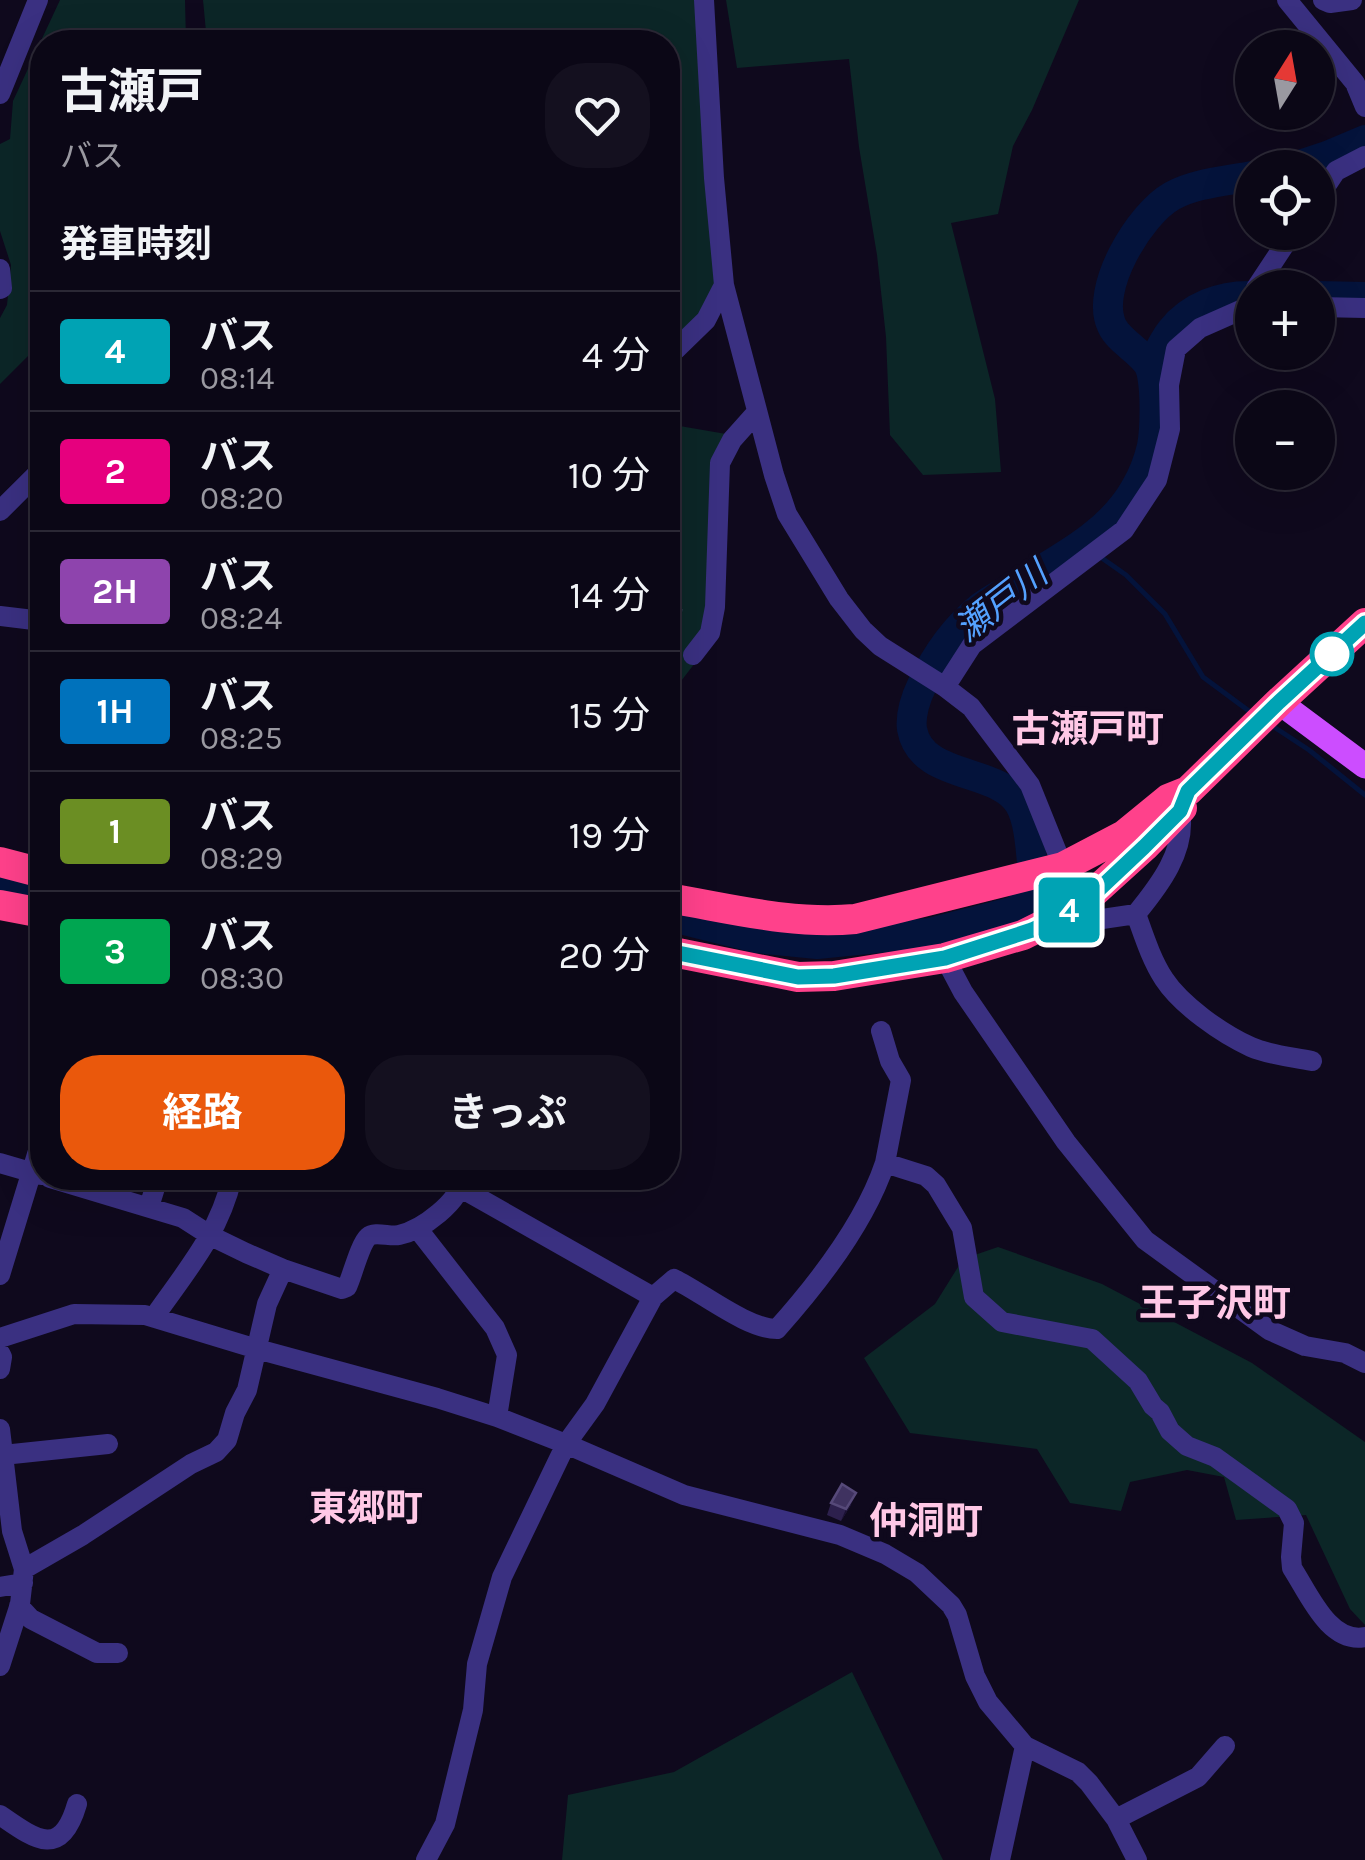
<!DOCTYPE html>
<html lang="ja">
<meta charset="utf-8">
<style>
body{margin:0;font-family:Karla,"Noto Sans JP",sans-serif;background:#14101f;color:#f1f3f6;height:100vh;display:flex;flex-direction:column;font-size:38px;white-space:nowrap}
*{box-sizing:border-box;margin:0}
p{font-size:32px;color:#9a99a1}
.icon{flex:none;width:55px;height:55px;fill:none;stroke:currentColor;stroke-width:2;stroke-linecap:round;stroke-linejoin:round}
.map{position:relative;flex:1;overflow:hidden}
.sheet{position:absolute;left:30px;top:30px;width:650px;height:1160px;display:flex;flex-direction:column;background:#0b0716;border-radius:40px;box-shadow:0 10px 40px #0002,0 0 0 2px #2b2835}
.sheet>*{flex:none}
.badge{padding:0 20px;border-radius:8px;font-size:35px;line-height:65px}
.needle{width:65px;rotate:11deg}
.buttons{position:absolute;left:1235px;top:30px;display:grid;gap:20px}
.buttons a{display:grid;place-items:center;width:100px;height:100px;border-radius:50%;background:#0b0716;box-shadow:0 10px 40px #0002,0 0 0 2px #2b2835;font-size:50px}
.map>.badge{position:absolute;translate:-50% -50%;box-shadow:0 0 0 5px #fff}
h2{padding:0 30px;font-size:38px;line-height:90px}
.round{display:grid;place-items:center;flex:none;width:105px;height:105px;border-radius:40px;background:#14101f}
.headline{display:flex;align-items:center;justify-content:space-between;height:170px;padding:0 30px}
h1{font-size:48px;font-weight:700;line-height:75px}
.cta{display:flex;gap:20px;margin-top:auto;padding:20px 30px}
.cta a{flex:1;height:115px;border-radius:40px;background:#ea580c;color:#fff;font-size:40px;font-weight:700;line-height:115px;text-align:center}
.cta a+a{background:#14101f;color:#f1f3f6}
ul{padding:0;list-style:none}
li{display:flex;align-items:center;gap:30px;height:120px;padding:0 30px;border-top:2px solid #2b2835}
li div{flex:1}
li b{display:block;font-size:38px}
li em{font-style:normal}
li .badge{min-width:110px;font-weight:700;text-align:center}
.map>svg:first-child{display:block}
.green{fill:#0c2627}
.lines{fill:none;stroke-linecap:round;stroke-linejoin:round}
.stream{stroke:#04133b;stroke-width:5}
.river{stroke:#04133b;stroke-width:30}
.minor{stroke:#3a3081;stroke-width:20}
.major{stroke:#cc4dff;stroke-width:25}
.highway{stroke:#ff418b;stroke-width:30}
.wall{fill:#2d204d}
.shaded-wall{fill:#1a1032}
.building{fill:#3f3260;stroke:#564979;stroke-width:2.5}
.line-casing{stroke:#fff;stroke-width:22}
.line{stroke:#00a3b4;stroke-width:15}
.stop-dot{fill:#fff;stroke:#00a3b4;stroke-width:5}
.labels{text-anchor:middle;stroke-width:9;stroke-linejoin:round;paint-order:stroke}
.water-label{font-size:35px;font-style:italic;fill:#54a1ff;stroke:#0f091d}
.quarter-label{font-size:38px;font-weight:bold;fill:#ffc8e6;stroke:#0f091d}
</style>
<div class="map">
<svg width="1365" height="1860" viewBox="0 0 1365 1860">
<rect width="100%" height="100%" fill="#0f091d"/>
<!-- green -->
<path class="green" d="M60,0H185L186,42H42V342L0,384V318L7,305L11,265L0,231V144L10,139L13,101Z
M203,0H697L726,272L708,313L668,349V42H207Z
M726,0H1079L1032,110L1013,146L998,214L951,223L995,399L1001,472L923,475L890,435L886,337L877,255L859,147L849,59L737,68Z
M668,424L732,435L705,650L668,698Z
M998,1247L1102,1284L1252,1363L1365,1442V1625L1350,1609L1306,1515L1236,1520L1224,1477L1187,1470L1130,1482L1121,1511L1070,1503L1037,1449L910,1433L864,1358L935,1304L963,1259Z
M852,1672L943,1860H562L568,1795L674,1772Z"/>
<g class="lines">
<!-- stream -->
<path class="stream" d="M1099,556L1126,575L1165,614L1203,677L1253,714
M1271,725L1309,750L1365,795"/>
<!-- river -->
<path class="river" d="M1291,168L1327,156L1365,140
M1318,296L1365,297
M1151,367C1157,355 1163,341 1171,331C1191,306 1222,295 1252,296
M0,883L42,892
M668,916L756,938L817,944L929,933L1015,911L1035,892C1031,867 1032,823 1019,803C996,767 921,780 912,729C910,715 916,697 922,685C936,655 955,628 981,607C990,600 1002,594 1013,587C1057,560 1109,535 1135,489C1142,477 1149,459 1152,446C1155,430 1157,377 1148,364C1139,350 1119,341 1112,326C1094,289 1140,214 1172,196C1195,183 1227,181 1252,176"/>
<!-- minor -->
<path class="minor" d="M704,0L714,178L724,285L774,475L787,514L839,599L863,630L880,646L945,687L971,707L1030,785L1063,867
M1287,0L1355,83L1365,107
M1323,0L1330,3L1352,0
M0,94L38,0
M1318,198L1336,171L1365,156
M0,269L2,288L0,289
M1256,288L1293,232
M1318,307L1365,308
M668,357L706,320L724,285
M0,511L42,469
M0,616L42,621
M693,655L710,633L715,607L720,463L732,440L757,412
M945,687L972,645L1124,530L1157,480L1170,429L1169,385L1176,349L1200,328L1243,309H1252
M1136,914C1144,936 1151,959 1164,979C1181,1005 1222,1034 1251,1047C1269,1055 1293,1057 1312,1061
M1061,916L1082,922L1136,914C1159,886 1187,850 1180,811
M945,958L963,992L1066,1142L1145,1240L1269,1330L1305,1346L1345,1353L1365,1363
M881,1031L890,1061L901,1080L885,1163
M0,1163L41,1175
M50,1178L183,1218L211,1236L246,1253L283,1269L342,1289L347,1287L349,1282C353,1272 361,1243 368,1237C375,1231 390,1237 399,1235C422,1230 461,1201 462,1178
M461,1188L653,1297
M149,1207L158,1178
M417,1228L495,1328L507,1355L497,1417
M0,1275L42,1138
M154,1317C186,1271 219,1234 232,1178
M0,1338L74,1314L145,1315L257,1349L437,1398L497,1417L566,1444L684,1495L840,1535L885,1554L917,1573L951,1605L957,1615L975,1676L988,1702L1025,1746L1078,1772L1089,1783L1116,1819L1137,1860
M0,1353L2,1357L0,1369
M0,1429L12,1531L24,1569L20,1604L0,1666
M3,1455L108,1444
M24,1569L83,1535L191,1464L216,1452L227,1440L235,1413L247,1390L267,1304L283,1269
M0,1587L23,1583
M19,1606L31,1619L97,1653H118
M0,1815C36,1840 61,1859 77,1804
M1116,1819L1198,1777L1225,1746
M426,1860L445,1824L473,1710L477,1664L502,1577L566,1444L595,1404L653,1297L674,1279C703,1293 747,1329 777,1329C819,1282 865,1223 885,1163L926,1176L936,1185L962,1228L974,1297L1002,1322L1092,1339L1138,1381L1153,1406L1160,1412L1170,1431L1187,1446L1215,1457L1287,1509L1294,1523L1291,1557L1292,1568C1309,1594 1329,1644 1365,1637
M1000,1860L1025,1746"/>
<!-- major -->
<path class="major" d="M1279,702L1365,766"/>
<!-- highway -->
<path class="highway" d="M0,862L42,873
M668,898C729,908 792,925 855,919L1063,867L1124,835L1168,799L1188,791L1279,702L1365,623
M0,905L42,913
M668,951L798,977L834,976L945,958L1023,935L1061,916L1091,895L1144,847L1182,808"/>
</g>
<!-- wall -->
<path class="wall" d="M831,1503L851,1505L841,1521L827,1515Z"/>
<!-- shaded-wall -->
<path class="shaded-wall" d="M668,626L679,628L675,640L668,639Z
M856,1493L851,1505L841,1521L846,1509Z"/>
<!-- building -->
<path class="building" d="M668,608L681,610L679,628L668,626Z
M842,1484L856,1493L846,1509L831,1503Z"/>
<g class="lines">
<defs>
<path id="line" d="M668,951L798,977L834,976L945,958L1032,930L1061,916L1092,896L1144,847L1180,811L1188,791L1279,702L1365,623"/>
</defs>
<!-- line casing -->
<use href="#line" class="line-casing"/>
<!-- line -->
<use href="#line" class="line"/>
</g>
<!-- markers -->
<circle class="stop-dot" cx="1332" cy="654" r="20"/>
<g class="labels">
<!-- water labels -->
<g class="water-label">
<text transform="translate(1001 601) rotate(-38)" y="12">瀬戸川</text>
</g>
<!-- quarter labels -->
<g class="quarter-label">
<text x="1088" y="742">古瀬戸町</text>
<text x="1215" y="1316">王子沢町</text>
<text x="366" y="1521">東郷町</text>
<text x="926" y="1534">仲洞町</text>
</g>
</g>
</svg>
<div class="buttons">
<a><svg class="needle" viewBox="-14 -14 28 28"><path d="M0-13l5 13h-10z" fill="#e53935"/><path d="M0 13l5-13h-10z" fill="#9a99a1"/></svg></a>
<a><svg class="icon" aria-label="locate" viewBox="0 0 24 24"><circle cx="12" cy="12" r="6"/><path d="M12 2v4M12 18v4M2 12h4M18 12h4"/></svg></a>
<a>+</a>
<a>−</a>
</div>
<b class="badge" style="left:1069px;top:910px;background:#00a3b4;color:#fff">4</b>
<section class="sheet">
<div class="headline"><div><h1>古瀬戸</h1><p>バス</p></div><a class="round"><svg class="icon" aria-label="heart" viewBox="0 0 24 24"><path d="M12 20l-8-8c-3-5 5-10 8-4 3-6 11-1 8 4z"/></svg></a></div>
<h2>発車時刻</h2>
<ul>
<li><span class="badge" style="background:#00a3b4;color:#fff">4</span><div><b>バス</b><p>08:14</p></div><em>4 分</em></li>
<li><span class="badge" style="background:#e6007e;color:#fff">2</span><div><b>バス</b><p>08:20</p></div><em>10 分</em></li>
<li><span class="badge" style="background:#8e44ad;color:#fff">2H</span><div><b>バス</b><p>08:24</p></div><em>14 分</em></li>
<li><span class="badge" style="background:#0072bc;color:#fff">1H</span><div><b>バス</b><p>08:25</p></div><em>15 分</em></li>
<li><span class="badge" style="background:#6b8e23;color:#fff">1</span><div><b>バス</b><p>08:29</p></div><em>19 分</em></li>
<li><span class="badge" style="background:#00a651;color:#fff">3</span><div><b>バス</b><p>08:30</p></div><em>20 分</em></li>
</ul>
<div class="cta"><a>経路</a><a>きっぷ</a></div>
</section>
</div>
